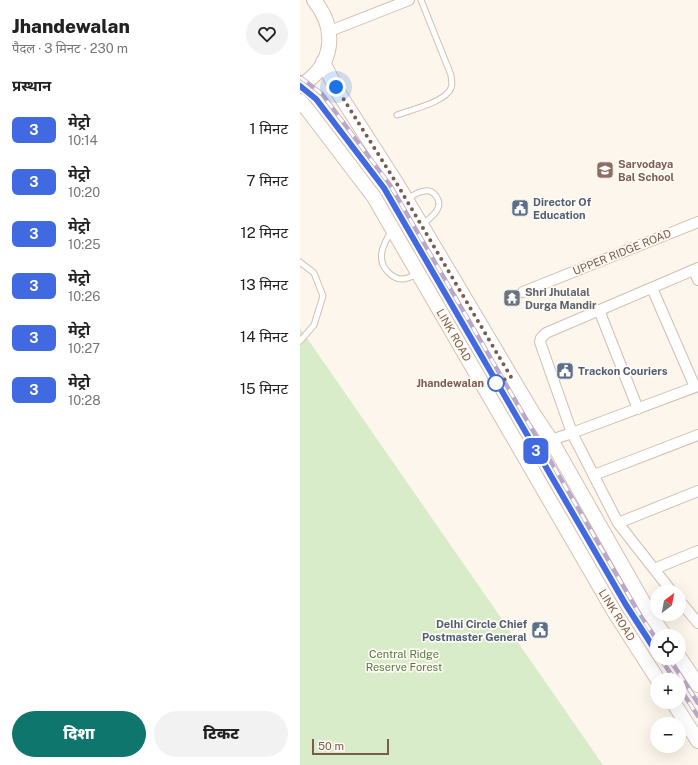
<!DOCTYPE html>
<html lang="hi">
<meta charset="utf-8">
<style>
body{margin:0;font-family:"Public Sans","Noto Sans Devanagari",sans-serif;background:#f2f2f2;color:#222;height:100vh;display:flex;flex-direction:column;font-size:15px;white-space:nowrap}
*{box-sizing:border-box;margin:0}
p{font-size:13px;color:#767676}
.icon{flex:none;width:22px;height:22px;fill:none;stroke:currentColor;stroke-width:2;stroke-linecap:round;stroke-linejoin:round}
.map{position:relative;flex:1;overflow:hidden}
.drawer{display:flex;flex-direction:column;background:#fff;width:300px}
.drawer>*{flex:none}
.badge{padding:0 8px;border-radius:6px;font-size:14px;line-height:26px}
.needle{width:26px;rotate:32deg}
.tools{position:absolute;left:350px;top:585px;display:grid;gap:8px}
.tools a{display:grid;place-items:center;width:36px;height:36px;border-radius:50%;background:#fff;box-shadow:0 4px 16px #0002;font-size:20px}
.scale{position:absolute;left:12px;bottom:10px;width:77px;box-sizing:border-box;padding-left:4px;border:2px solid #7a5c4d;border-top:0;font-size:11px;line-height:14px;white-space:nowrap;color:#7a5c4d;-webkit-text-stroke:3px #fffaf3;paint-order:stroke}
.you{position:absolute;width:20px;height:20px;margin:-10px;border:3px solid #fff;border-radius:50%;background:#1a73e8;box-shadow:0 0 0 6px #1a73e833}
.map>.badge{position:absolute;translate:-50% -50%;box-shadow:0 0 0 2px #fff}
h2{padding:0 12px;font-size:15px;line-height:36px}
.round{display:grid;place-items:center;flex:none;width:42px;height:42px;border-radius:21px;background:#f2f2f2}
.head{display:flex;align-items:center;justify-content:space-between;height:68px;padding:0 12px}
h1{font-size:19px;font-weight:800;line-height:30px}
.primary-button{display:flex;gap:8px;margin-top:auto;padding:8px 12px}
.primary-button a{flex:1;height:46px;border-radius:24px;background:#0f766e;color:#fff;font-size:16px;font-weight:800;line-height:46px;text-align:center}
.primary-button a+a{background:#f2f2f2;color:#222}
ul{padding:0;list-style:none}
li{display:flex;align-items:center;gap:12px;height:52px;padding:0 12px}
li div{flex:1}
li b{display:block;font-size:15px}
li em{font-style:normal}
li .badge{min-width:44px;font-weight:700;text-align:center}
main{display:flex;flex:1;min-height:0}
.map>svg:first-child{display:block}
.green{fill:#d8ecc9}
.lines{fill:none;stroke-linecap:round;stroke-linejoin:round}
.service-casing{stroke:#d1beb0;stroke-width:7}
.minor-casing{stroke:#d1beb0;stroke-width:12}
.secondary-casing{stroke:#d6c0b0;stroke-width:16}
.service{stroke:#fff;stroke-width:5}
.minor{stroke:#fff;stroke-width:10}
.secondary{stroke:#fff;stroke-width:14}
.rail-casing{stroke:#b9a8c9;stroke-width:4.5}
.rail{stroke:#fffaf3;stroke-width:3;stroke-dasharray:9;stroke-linecap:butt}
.line-casing{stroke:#fff;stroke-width:9}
.line{stroke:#4169e1;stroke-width:6}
.walk{stroke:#7a5c4d;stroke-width:4;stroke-dasharray:0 7.2}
.stop-dot{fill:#fff;stroke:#4169e1;stroke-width:2}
.labels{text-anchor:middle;stroke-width:3.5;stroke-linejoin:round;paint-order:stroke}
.education-label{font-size:11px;font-weight:bold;fill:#785e54;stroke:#fffaf3;text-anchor:start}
.service-label{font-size:11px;font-weight:bold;fill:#4e5e75;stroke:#fffaf3;text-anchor:start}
.street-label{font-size:11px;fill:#7a5c4d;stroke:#fffaf3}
.worship-label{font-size:11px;font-weight:bold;fill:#5b616d;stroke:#fffaf3;text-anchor:start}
.stop-label{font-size:11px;font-weight:bold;fill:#7a5c4d;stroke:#fffaf3;text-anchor:end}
.park-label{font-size:11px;fill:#537a41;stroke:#fffaf3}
</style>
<main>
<section class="drawer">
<div class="head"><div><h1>Jhandewalan</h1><p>पैदल · 3 मिनट · 230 m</p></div><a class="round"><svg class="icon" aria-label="heart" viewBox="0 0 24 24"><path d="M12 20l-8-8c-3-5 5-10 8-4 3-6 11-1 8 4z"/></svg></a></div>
<h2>प्रस्थान</h2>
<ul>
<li><span class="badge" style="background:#4169e1;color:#fff">3</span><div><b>मेट्रो</b><p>10:14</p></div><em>1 मिनट</em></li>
<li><span class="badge" style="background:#4169e1;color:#fff">3</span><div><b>मेट्रो</b><p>10:20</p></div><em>7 मिनट</em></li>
<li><span class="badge" style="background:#4169e1;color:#fff">3</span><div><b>मेट्रो</b><p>10:25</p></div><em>12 मिनट</em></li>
<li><span class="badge" style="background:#4169e1;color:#fff">3</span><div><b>मेट्रो</b><p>10:26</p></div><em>13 मिनट</em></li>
<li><span class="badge" style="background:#4169e1;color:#fff">3</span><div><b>मेट्रो</b><p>10:27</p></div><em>14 मिनट</em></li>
<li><span class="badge" style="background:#4169e1;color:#fff">3</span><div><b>मेट्रो</b><p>10:28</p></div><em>15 मिनट</em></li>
</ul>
<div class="primary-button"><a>दिशा</a><a>टिकट</a></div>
</section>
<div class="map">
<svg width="398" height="765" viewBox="0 0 398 765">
<rect width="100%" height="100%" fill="#fdf6ec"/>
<!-- green -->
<path class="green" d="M0,328L303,765H0Z"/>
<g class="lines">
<defs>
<path id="service" d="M97,115C110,110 146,102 151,88C153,84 151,79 151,75L121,0
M107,199C112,196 119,191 125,191C129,190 133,192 136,196C145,208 131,217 123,224
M92,230C84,243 75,259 88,272C92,276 97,279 102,279C107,279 113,276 117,274
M0,262L14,273L23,296L14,325L0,341"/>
<path id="minor" d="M30,31L109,0
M394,270L398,280
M352,288L395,387
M223,292L398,222
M299,310L338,409
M251,440L272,433L398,386
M294,475L398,435
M318,523L398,491
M354,569L398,551
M372,592L318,523L272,433L240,342L241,338L246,333L398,268
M379,600L398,623"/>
<path id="secondary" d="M23,62L38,92L97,184L234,415L251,440L351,616L365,636
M0,86C34,66 38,30 14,0
M0,101L7,109L74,197L315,613L358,680
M379,657L398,685
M373,702L398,741"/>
</defs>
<!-- service casing -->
<use href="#service" class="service-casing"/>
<!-- minor casing -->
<use href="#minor" class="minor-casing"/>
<!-- secondary casing -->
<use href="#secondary" class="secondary-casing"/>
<!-- service -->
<use href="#service" class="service"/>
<!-- minor -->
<use href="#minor" class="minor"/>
<!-- secondary -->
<use href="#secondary" class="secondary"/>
<defs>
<path id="rail" d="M0,77L22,94L90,185L340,615L357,640
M0,86L17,99L84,188L334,618L357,653
M360,658L375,680
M369,658L398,703
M379,687L398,716"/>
</defs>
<!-- rail casing -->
<use href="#rail" class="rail-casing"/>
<!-- rail -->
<use href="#rail" class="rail"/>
</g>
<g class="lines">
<defs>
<path id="line" d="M0,86L16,99L84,188L326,605L357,653"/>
</defs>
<!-- line casing -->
<use href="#line" class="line-casing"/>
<!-- line -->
<use href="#line" class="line"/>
<!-- walk -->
<path class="walk" d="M36,87L97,184L211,377L196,383"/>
</g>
<!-- icons -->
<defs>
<symbol id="school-square" viewBox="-11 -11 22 22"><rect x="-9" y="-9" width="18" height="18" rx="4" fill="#8d6e63" stroke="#fffaf3"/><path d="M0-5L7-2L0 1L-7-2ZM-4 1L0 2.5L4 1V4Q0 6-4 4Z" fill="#fff"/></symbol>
<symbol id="civic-square" viewBox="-11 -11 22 22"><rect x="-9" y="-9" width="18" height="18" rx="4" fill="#5c6f8a" stroke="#fffaf3"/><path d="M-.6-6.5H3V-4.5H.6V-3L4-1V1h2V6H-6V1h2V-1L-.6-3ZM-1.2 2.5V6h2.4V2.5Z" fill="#fff"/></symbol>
<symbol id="temple-square" viewBox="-11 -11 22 22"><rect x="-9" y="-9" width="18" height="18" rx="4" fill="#6b7280" stroke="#fffaf3"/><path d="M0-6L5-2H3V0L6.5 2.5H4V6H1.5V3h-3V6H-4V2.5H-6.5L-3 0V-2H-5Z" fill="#fff"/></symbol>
</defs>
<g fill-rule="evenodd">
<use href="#school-square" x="295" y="160" width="20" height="20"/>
<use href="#civic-square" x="210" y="198" width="20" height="20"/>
<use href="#temple-square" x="202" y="288" width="20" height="20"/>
<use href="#civic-square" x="255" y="361" width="20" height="20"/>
<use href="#civic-square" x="230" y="620" width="20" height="20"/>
</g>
<!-- markers -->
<circle class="stop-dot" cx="196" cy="383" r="8"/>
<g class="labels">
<!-- education labels -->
<g class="education-label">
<text x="318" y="168">Sarvodaya<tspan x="318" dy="13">Bal School</tspan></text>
</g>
<!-- service labels -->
<g class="service-label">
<text x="233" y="206">Director Of<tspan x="233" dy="13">Education</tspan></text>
<text x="278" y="375">Trackon Couriers</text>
<text x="227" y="628" text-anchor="end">Delhi Circle Chief<tspan x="227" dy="13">Postmaster General</tspan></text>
</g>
<!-- street labels -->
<g class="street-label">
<text transform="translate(322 252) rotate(-22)" y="4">UPPER RIDGE ROAD</text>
<text transform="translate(154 335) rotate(60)" y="4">LINK ROAD</text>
<text transform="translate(317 615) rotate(58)" y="4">LINK ROAD</text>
</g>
<!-- worship labels -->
<g class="worship-label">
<text x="225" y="296">Shri Jhulalal<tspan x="225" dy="13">Durga Mandir</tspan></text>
</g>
<!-- stop labels -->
<g class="stop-label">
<text x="184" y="387">Jhandewalan</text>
</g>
<!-- park labels -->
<g class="park-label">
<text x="104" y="658">Central Ridge<tspan x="104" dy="13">Reserve Forest</tspan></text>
</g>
</g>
</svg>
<div class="tools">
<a><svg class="needle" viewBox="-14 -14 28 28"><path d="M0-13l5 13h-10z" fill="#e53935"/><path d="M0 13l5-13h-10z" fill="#767676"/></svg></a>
<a><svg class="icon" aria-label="locate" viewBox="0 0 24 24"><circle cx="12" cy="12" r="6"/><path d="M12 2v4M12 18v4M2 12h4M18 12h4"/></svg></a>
<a>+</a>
<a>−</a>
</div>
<div class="scale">50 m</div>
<div class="you" style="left:36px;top:87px"></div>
<b class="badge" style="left:236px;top:451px;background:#4169e1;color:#fff">3</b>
</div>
</main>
